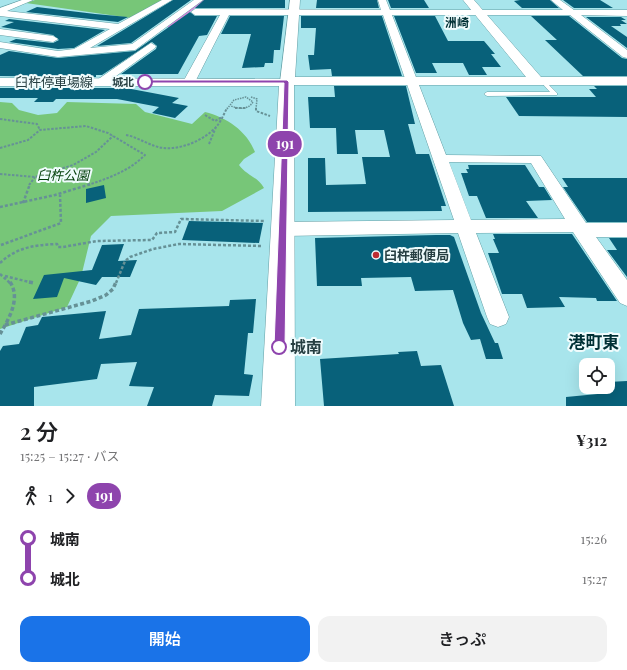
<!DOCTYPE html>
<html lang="ja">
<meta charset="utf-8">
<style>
body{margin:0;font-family:"Playfair Display","Noto Sans JP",serif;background:#f2f2f2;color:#202124;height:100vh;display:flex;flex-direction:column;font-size:15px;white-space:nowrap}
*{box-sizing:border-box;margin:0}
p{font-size:13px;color:#757577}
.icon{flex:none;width:22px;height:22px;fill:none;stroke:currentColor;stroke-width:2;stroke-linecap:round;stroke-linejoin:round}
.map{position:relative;height:406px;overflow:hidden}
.details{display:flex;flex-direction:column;background:#fff;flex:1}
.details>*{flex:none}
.badge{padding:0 8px;border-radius:13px;font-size:14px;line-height:26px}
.fabs{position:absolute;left:579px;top:358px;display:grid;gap:8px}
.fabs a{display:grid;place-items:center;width:36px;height:36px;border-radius:8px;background:#fff;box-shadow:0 4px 16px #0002;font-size:20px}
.map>.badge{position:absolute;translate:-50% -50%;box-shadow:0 0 0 2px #fff}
.legs{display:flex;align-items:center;gap:6px;height:44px;padding:0 20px;font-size:13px}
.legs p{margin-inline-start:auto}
.headline{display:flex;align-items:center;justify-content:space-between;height:68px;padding:0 20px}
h1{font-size:22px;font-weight:600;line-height:30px}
.cta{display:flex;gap:8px;margin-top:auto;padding:8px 20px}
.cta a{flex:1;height:46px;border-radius:12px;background:#1a73e8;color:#fff;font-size:16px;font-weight:600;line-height:46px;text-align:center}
.cta a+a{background:#f2f2f2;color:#202124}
ul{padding:0 20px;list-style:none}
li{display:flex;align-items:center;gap:14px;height:40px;font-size:15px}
li i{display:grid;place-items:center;width:6px;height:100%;margin:0 5px;background:currentColor}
li i::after{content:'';width:10px;height:10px;margin:-5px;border:3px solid;border-radius:50%;background:#fff}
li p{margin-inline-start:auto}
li:first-child i{background:linear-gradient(#0000 50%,currentColor 0)}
li:last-child i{background:linear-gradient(currentColor 50%,#0000 0)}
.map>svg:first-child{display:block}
.green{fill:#77c678}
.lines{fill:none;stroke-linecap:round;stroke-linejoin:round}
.stream{stroke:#d489da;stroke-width:2.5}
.building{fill:#08617a}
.lane-casing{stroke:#649fa5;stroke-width:1}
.street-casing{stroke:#649fa5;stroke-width:1}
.secondary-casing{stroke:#649fa5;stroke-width:1}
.primary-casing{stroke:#649fa5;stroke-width:1}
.path-far3{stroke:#669196;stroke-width:1.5;stroke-dasharray:1.5 1;stroke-linecap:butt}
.path-far2{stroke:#669196;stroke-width:2;stroke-dasharray:2.5 1.5;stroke-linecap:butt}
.path-far1{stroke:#669196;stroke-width:2.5;stroke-dasharray:3 2;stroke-linecap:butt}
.path{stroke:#669196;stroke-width:3.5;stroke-dasharray:4 2.5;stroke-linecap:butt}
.lane{fill:#fff;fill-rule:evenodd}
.street{fill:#fff;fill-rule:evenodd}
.secondary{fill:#fff;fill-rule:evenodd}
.primary{fill:#fff;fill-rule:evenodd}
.line-1{fill:#8e44ad;stroke:#fff}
.stop-1-dot{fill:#fff;stroke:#8e44ad;stroke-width:2}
.poi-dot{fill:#bd2d32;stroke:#f0fcfd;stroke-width:1.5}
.labels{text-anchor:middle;stroke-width:4;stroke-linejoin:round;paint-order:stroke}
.far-stop-label{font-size:11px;font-weight:bold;fill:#263f42;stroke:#f0fcfd;text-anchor:end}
.far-neighbourhood-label{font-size:12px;font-weight:bold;fill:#003035;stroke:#f0fcfd}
.street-label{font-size:13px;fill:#263f42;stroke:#f0fcfd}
.park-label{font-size:13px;font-style:italic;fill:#003e08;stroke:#f0fcfd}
.poi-label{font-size:13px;font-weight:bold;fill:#263f42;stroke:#f0fcfd;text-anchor:start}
.near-stop-label{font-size:16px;font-weight:bold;fill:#263f42;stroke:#f0fcfd;text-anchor:start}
.near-neighbourhood-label{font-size:17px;font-weight:bold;fill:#003035;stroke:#f0fcfd}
</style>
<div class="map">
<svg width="627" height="406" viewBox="0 0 627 406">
<rect width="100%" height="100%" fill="#a8e5ec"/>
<!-- green -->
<path class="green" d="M35,0H164L131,18L26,3Z
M0,102L12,103L19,110L38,115L57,113L67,102L136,104L145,112L192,124L205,112C226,117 247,131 255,152L244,159L239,165C246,175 258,177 264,188L222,211L111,216L91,236L81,277L67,307L0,329Z"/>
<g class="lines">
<!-- stream -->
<path class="stream" d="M169,27L203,0"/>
</g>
<!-- building -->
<path class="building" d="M173,0H191L131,43L97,46Z
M204,0H285V8H195Z
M317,0H377L379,8H316Z
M388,0H424L429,8H391Z
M520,0H550L559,8H522L514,1Z
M563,0H600L613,8H574Z
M37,7L95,14L128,17L118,22L26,12Z
M190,12L195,16H217L207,35L199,36L178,74H121L156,49L157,46L152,42L102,75H96V77L0,76V55L9,51L58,58L135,51Z
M230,16H284L280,50H274L273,63H265L264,67L242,68L251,34H221Z
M301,16H382L402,76H332L331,69L310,70L308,55H314L316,28H301Z
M394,16H435L448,41H484L495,54H491L501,67H482L487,75H469L463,63H432L437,73H416Z
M531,16H569L622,58L627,59V76H583L545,40H557Z
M586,17H621L626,20H621L627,24H620L621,26H611L627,37V48Z
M9,19L105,30L74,48L58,49L9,42L16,39L53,43L59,40L53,35L1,27L14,22L5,21Z
M334,86H406L415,124H408L416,154H429L446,206H441L442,211L308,212V158H325L326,185L366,184L362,157H390L384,130H355L358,154H337L336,128H310L308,97H335Z
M594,86H627V117L519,116L506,97H596L589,89H597Z
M0,88H126L179,98L172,103L188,106L175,118L152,113L159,107L117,99H56L53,102H34L38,98H0Z
M468,165H525L539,187H544L552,200L526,201L538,218H486L477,196H469L461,173H468L466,169H469Z
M562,178H627V222H587L563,187H568Z
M104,185L106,198L86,203V189Z
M189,221L263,223L259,243L182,240Z
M493,234H572L617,301H597L596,298L559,297L565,307L527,308L522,294H502L488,253H499L493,239H495Z
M436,235H450L454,237L481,313L495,343H498L503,359H486L480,339L471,340L463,323L453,290L415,291L411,277L361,278L362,286H317L315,238Z
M609,238H627V277L607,250H617Z
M124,244L118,261L137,260L130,277H102L96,285L64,278L57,297L33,299L44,275L92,270L102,245Z
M256,299L253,333H248L244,374L253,375L249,396L215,395L212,406H147L154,387L129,386L137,362L101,364L97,379L34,387V406H0V351L3,346L19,344L26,327L38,325L42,317L106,311L99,339L131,335L139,309L229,306L230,300Z
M417,351L421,366L441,365L454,406H324L320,359L399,354L398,352Z
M627,381V406H566V397L608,393V382Z"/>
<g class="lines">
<defs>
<path id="lane" d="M543,79L557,93V95L487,96L484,94L487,92H550L540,81Z"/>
<path id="street" d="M22,0H33L7,11L118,24L162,0H172L90,48L132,44L194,0H203L135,50L58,57L0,48V42L58,51L74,49L110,29L0,16V8Z
M378,0H386L390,10H563L551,0H560L574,10H627V16L581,15L627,50V58L623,57L570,15H392L446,155L541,156L586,223H627V237H596L627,280V306L620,303L573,232L476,233L509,317L506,324L498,327L490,324L487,317L458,233L283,236L277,234L274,229L277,224L283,222L454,220L383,15H229L195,82L189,85L183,82L220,15H195L191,12L195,9L381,10ZM449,162L531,163L565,219L471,220Z
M0,29L53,36L58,39L53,42L0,35Z
M151,43L156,46L155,48L105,84H97L95,82L97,80Z"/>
<path id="secondary" d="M290,0H300L295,77H526L463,0H474L541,77H627V85H282L280,82Z"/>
<path id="primary" d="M0,78L292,79L294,82L295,406H261L279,86H0Z"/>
</defs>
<!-- lane casing -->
<use href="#lane" class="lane-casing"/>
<!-- street casing -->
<use href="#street" class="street-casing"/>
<!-- secondary casing -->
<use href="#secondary" class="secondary-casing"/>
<!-- primary casing -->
<use href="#primary" class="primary-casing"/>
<!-- path-far3 -->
<path class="path-far3" d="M251,97L257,99L256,109
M227,109L234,100L246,97L253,102C248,110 239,109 231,106"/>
<!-- path-far2 -->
<path class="path-far2" d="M235,108H247
M256,108V111L270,116
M205,115L215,121L222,117
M0,119L37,124L40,130
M126,135C137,137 147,144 158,147C177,152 204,141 217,126C221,121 224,114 227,108
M209,144L216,127
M0,148L28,140L40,130L86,126L108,133L145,155C129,171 109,178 88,185
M0,174L35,177L73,165L96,152L113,136
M29,185L35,177"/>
<!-- path-far1 -->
<path class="path-far1" d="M23,203L30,184
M0,207L55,195L91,184
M1,245L61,223L60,195
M0,263C17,247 35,245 57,244L58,247H63L97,241L152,240L157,233L175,232L181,219L265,221
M0,274L10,283
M5,276L33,283
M116,283L125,261L130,257L153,249L179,244L262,246"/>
<!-- path -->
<path class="path" d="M29,282L34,283
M5,325L92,301L106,295L113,289L116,282
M0,334C9,319 21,298 10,282"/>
<!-- lane -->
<use href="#lane" class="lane"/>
<!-- street -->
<use href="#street" class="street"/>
<!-- secondary -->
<use href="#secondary" class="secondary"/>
<!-- primary -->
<use href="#primary" class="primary"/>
</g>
<!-- line-1 -->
<path class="line-1" d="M287,80L289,82L285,347L283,350L279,352L275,350L274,347L284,83H145L142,82L145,80Z"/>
<!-- markers -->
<g class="stop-1-dot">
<circle cx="145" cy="82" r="7"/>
<circle cx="279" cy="347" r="7"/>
</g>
<circle class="poi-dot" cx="376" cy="255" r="4"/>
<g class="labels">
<!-- far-stop labels -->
<g class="far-stop-label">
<text x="134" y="86">城北</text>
</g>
<!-- far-neighbourhood labels -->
<g class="far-neighbourhood-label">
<text x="457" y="27">洲崎</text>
</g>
<!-- street labels -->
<g class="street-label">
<text x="54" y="87">臼杵停車場線</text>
</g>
<!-- park labels -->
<g class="park-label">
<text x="63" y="180">臼杵公園</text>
</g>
<!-- poi labels -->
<g class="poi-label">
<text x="384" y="260">臼杵郵便局</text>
</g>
<!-- near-stop labels -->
<g class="near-stop-label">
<text x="290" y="353">城南</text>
</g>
<!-- near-neighbourhood labels -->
<g class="near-neighbourhood-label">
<text x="594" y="348">港町東</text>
</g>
</g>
</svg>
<div class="fabs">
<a><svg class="icon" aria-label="locate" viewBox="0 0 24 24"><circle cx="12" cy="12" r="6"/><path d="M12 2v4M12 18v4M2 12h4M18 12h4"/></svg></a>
</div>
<b class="badge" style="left:285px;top:144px;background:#8e44ad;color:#fff">191</b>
</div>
<section class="details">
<div class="headline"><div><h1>2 分</h1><p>15:25 – 15:27 · バス</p></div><b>¥312</b></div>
<div class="legs"><svg class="icon" aria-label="walk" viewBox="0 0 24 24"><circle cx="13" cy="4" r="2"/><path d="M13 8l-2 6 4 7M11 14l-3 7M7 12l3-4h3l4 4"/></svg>1<svg class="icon" aria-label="forward" viewBox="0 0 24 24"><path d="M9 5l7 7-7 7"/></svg><b class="badge" style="background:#8e44ad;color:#fff">191</b></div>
<ul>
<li><i style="color:#8e44ad"></i><b>城南</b><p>15:26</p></li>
<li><i style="color:#8e44ad"></i><b>城北</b><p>15:27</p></li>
</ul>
<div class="cta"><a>開始</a><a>きっぷ</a></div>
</section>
